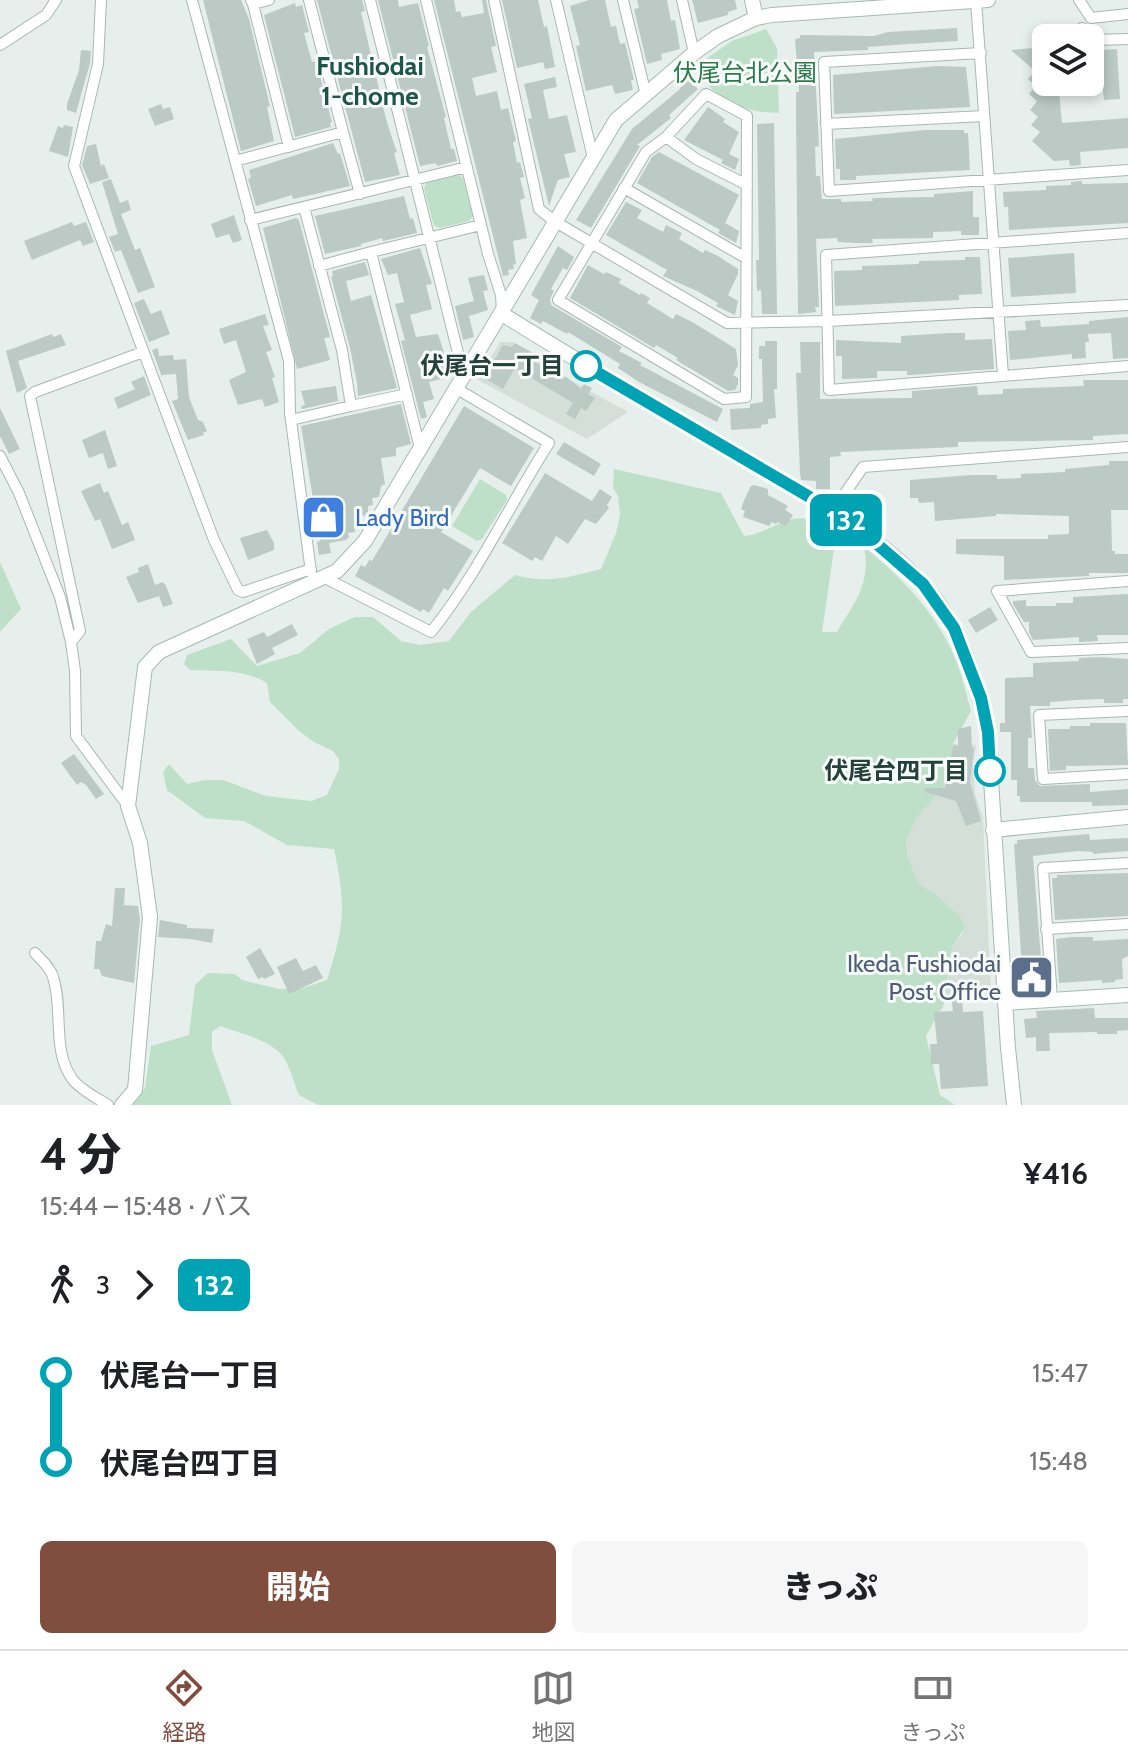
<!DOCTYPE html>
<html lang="ja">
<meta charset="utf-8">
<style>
body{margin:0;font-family:Cabin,"Noto Sans JP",sans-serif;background:#f6f6f6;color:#202124;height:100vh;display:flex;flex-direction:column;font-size:30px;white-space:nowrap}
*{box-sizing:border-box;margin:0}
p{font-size:26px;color:#757577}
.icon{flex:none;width:44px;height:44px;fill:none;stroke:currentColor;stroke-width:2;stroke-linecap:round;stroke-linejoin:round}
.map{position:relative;height:1105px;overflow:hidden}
.side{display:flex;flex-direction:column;background:#fff;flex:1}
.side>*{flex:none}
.badge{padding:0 16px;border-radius:12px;font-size:28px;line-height:52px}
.tools{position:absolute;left:1032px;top:24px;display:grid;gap:16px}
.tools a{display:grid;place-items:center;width:72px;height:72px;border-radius:12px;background:#fff;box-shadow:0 4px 12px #0003;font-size:40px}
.map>.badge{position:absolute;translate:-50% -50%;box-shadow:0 0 0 4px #fff}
.legs{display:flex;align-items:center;gap:12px;height:88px;padding:0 40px;font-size:26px}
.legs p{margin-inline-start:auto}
.overview{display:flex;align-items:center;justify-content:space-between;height:136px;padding:0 40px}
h1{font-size:44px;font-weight:800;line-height:60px}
.cta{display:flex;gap:16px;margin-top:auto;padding:16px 40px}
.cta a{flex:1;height:92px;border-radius:12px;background:#7f4e3f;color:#fff;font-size:32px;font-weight:800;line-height:92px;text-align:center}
.cta a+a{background:#f6f6f6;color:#202124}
ul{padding:0 40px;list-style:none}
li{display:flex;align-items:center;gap:28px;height:88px;font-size:30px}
li i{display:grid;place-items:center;width:12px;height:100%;margin:0 10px;background:currentColor}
li i::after{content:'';width:20px;height:20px;margin:-10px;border:6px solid;border-radius:50%;background:#fff}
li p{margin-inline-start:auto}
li:first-child i{background:linear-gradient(#0000 50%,currentColor 0)}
li:last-child i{background:linear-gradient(currentColor 50%,#0000 0)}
.menu{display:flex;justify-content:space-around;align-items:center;height:112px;border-top:2px solid #e0e0e0;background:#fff;font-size:22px;color:#757577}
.menu a{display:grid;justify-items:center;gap:4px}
.menu .on{color:#7f4e3f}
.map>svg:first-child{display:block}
.built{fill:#d4dfda}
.green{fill:#bfe0c8}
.building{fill:#bbcac4}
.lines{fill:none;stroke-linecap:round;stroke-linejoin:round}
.street-casing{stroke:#a8b8b2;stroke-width:12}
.secondary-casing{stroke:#a4bbb3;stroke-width:16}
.street{stroke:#fff;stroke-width:10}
.secondary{stroke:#fff;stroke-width:14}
.line-1-casing{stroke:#fff;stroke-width:18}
.line-1{stroke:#00a3b4;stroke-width:12}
.stop-1-dot{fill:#fff;stroke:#00a3b4;stroke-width:4}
.labels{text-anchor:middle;stroke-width:6;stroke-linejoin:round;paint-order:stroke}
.park-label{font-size:24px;fill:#2d7a4b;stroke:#f7fbf9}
.stop-label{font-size:24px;font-weight:bold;fill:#24423a;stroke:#f7fbf9;text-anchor:end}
.shop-label{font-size:24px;fill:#366cbe;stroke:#f7fbf9;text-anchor:start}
.service-label{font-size:24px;fill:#4e5e75;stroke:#f7fbf9;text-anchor:end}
.neighbourhood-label{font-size:26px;font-weight:bold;fill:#1f5548;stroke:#f7fbf9}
</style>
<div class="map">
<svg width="1128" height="1105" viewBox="0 0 1128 1105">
<rect width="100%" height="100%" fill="#e6efeb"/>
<!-- built -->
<path class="built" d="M500,342H513L565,377L628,412L587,439L478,380Z
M953,744L976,745L973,765L975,794L983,817L991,991L948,997L947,967L953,946L963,932L959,915L940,898L918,882L908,857L906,841L916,819L943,788Z"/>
<!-- green -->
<path class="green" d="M766,29L777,48L779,113C739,112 717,100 693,68L732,41Z
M459,175L463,178L473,216L469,221L440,228L434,226L424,189L426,183Z
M614,469L721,493L744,536C767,535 790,510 813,521L818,528L832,540L834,549L822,632H837C855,602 871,584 864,547C902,577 940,617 957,663C963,678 966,695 971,711L953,744L943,788L916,819L906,841L908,857L918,882L940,898L959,915L965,927L953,946L947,967L948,997L926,1036L940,1095L955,1105H318L299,1095C294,1084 291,1069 284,1058C271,1040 240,1033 220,1026L212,1032V1050L232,1105H133L145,1088L151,1046L189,1035L195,985L208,973L235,974L242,980L279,989H300L327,980C345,924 346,907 334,849L287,845L244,821L205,818L167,790L163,772L169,764L187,784L205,780H223L266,796L311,801L327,795L339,769V759L333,751L314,742L299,731L270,702L267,683C245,669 215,671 190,670L184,664L187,655L231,639L257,666L300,653L329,629L355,617H373L401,641L420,645L449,641L471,612L515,575C546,584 571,577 601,569L616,533L620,515L618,496L613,488Z
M480,479L506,495L507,500L482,539L477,541L452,526Z
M0,562L21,609L0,632Z"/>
<!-- building -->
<path class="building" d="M203,0H241L249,19L270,106L267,107L274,141L241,151Z
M317,0H362L365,11L361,12L386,119L395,147L397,152L394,153L400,175L365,182Z
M378,0H398L399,7L418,3L429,46L427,47L446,117L444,118L451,149H454L457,161L437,166L436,163L420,166Z
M434,0H454L456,12L460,11L462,17L484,13L482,0H486L496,46L491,47L497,72L472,78L476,96L497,91L501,110L508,108L516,141L513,142L517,163L520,162L524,177L520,178L525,198L520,200L527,238L513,241L516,264L513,265L514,269L508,270L509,275L503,276Z
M502,0H538L544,27L547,26L555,67L545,69L543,62L517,68Z
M589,0H605L611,27L616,26L620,44L625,43L634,80H631L633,90L615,94L612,85L586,91L576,46L580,45L570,6Z
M637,0H667L671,21L675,20L680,49L661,54L662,60L647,64L634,9L639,8Z
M692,0H735L737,9L728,12V15L698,23Z
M295,3L296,7L302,5L309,32L304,33L312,62L316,61L332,122L330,123L331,127L295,137L264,15Z
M957,28L958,41L893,45L868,47V50L814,52L819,146L815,147L816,176H820L822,199H841V202L873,201L872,198L934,197V194L973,191V217H979V235H961V231L933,232V238L872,239L873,243H856L838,242L837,238L816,239L819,307H815L816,312L798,314L796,113V92H799L795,39L800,38V35L874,36L888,32Z
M1046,47V82H1058L1062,123L1128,118V148L1080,152L1081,165L1070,166L1069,160L1054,161L1032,141L1040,132L1031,125L1038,117L1030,110L1037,101L1029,94L1036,86L1028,79L1035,71L1011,50Z
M1117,49L1120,99L1104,100L1102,80H1090V51Z
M81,50L91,51L90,63L76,113L67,110V104L79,70Z
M938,66L966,67L970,107L834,114L833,75Z
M555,77L557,87L543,90L549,119L567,115L576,152L564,154L570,177L558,180L549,206L528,119L532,118L524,84Z
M687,78L698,89L669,115L671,118L637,145L640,146L591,228L576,220L632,129L679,90Z
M161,104L163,109L170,107L174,119L155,126L148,109Z
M708,107L725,119L723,122L739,132L729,154L739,159L735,170L721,163L723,160L684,140Z
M774,123L777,314H762L761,290L757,291L756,260H759L757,124Z
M64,125L73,127L68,157L49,151L58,126L63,128Z
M925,130H964V133H968L970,170L856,176V180H840V169H836L835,139Z
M333,143L338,154L340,153L350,186L293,199L292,195L256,206L248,179L251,178L249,170Z
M96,144L101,166L104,164L109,178L90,184L82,165L87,146Z
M659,152L739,195L725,223L739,231L736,243L718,233L720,230L637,183L652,157Z
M111,179L120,203L128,200L131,210L121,214L135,250L140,248L155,287L138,293L121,250L115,252L109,237L118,234L102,182Z
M1082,181V184L1128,183V223L1009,230L1008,207H1004L1003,192L1046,190V186L1071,185V182Z
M404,196L410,219L413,218L417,233L383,241L382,238L361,244V246L325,254L315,216Z
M626,202L642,210L637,218L663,232L666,225L682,233L679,239L703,253L705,250L718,256L738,269V274L728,295L738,301L735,315L716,306L718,303L697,291L663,276L667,270L606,235Z
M234,215L242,240L233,243L229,234L216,238L211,224Z
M296,218L299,220L330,337L324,338L330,360L297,369L263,228Z
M72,222L74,226L86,222L94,242L83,246L80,240L32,260L24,241Z
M558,246L574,257L567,270L563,268L551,289L554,291L550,299L551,305L622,347L619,351L642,363L640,365L723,409L717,422L639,382L618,368L620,364L568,332L567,334L543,321L541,324L530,318L539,300L531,295Z
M420,248L432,284L426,285L432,309L410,315L416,337L438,334L450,371L444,372L446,378L429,382L434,399L423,402L427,417L421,419L401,341L405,340L395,304L404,302L397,273L388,275L381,259Z
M1074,253L1076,293L1011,297L1008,258Z
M965,257H980L982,294L959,295V300L835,306L834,271L862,270V266L919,264V261L965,260Z
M365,262L369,275L346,281L351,301L371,295L397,388L358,396L357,383L350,348L331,277L333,276L332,271Z
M588,265L604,274L606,272L621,279L619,283L640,295L641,293L650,298L647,303L673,319L676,314L694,323L736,349L738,365L733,375L738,378V384L735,390L728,391L676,360L678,358L656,345L654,348L570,298Z
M484,275L488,290L483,291L488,310L469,316L474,337L463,340L455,306L474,301L468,278Z
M144,299L151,314L161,310L170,334L149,342L134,303Z
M265,314L269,325L263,326L272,350L266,352L275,377L272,378L279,402L265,407L262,399L238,405L229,380L246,372L236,340L224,344L219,329Z
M1128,317V358L1113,359L1111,333L1088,334L1089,342H1085L1086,358L1072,359V354L1010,360L1008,331L1026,330L1025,321L1040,320L1041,327L1089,324V321Z
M950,333H965V340L992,339L994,369L911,375H907V371H877V378L842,379V356H836V340L901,343V336Z
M52,334L53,337L61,334L66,345L18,361L27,388L17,393L6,351Z
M765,341H777V389H774L776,418L768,419V424L761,425V428L731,430L730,409L750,408V404L763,402L762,359H759V346H765Z
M800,342H820V399L912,398V391L977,386L978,395L1003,394V389L1084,386L1083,380H1128V434L1093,436V440L958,442V447L840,452L841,456L830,457V489H816V481L801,480L800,473L796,373H801Z
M515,343L535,354L531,360L564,379L565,376L581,389L584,384L592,388L588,394L595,398L586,411L581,408L575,419L566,414L573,403L515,368L503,389L484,378L503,345L512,347Z
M158,348L159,356L173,355L174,360L186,359L189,397L198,420L203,422L207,431L203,433L204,435L188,440L172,401L178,399L176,374L162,375V377L152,350Z
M144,376L151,395L118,409L114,398L135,389L131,382Z
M336,386L338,401L302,409L301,406L305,405L301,391Z
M401,404L411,444L396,448V456L381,458L385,484L381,486L379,497L372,498L373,505L368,506V515L361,516L362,521L354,523L355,532L348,533L349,537L346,540L329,543L331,553L319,555L317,542L320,541L301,426Z
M464,406L534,448L511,486L480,468L441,532L473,551L448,591L444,588L429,613L423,609L421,612L355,576L361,565L365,567L370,559L372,561Z
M0,408L20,449L9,454L0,436Z
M105,430L117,466L108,469L103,453L89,458L82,440Z
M564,442L601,464L594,476L556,454Z
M1109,461H1128V510H1111L1112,551H1115V554H1128V573H1089V576L1004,580V556L956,554V539H1048V535L1069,534V516L996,514V516L935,521L934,502L919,503L918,498H910V480L970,475H997V479L1021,478V474L1065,472V469L1109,465Z
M545,473L592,501L600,489L612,497L607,505L609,508L596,524L585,519L568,544L556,536L542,561L535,557L532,561L502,543Z
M100,483L104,493L108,491L122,525L128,522L135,540L112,549L100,519L95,521L81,491Z
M754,485L768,489V495L788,506L785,510L793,515L786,526L778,522L776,524L772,522L769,526L743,517L745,511L741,509L745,498L751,486Z
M267,530L274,543V550L248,560L240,538Z
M148,564L155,585L163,582L166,586L173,604L163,607L159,596L138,603L126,577L139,572L138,568Z
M1128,594V635H1097L1098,641L1079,642V637L1033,640L1029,632V622H1024L1013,604V601L1026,600V606H1056V603H1073V597Z
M990,607L998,620L976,633L968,620Z
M292,624L298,635L272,648L275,654L257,664L247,639L264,632L267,637Z
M1098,657L1128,659V699H1123V703H1104V699L1076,700L1050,702V706H1030L1032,738H1028V768H1034L1035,780L1040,786L1090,784V792L1128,789V805L1092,806V802H1020V796H1017V780H1011V732H1000V723H1005V678L1033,677V663L1079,661V658Z
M1090,723H1126L1128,765L1066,766V770L1050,771L1048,729H1070V726H1090Z
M971,726L972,748H974L970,783L981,821L966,826L956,801L925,792V788H945L953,745L958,746V729Z
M74,754L104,794L96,799L86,785L81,782L77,785L61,763Z
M1089,834L1090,840L1128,838V851L1093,854V852L1078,851L1033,856L1043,985L1029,990L1023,985L1014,844H1017V840Z
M1128,873V916L1055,920L1052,878H1057V875Z
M115,888H125L124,905L138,906L140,919L134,983L102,976L99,969H94L96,941H101L106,924L112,926Z
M160,920L187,925V928L214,929L212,943L190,939L158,937Z
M1072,937H1093V941L1128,939V956L1122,959L1123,979L1115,980V982L1102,983V980L1059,983L1056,939Z
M260,948L275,974L264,979L263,977L258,979L246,957Z
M296,958L303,971L316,965L323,978L289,994L277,967Z
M961,986L963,1012L983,1011L988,1086L941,1089L939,1064H931L930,1044H937L934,1012L953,1011L950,987Z
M1094,1008L1095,1018H1128V1030L1117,1031V1034H1097V1032L1049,1033L1050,1051H1036V1037L1026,1038L1024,1019L1037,1018L1036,1011Z"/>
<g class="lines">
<defs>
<path id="street" d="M101,0L98,64L74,166L214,540L238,590L243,592L311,569
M192,0L289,361L290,413L311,572
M251,0L253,4L269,0
M309,0L343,132
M370,0L464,377
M426,0L488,254L501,295L502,312
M494,0L539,209L554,221L727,323L828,321L1128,305
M556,0L593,158
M623,0L646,95
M682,0L694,53
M1079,0L1091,18L1128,14
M976,1L1003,376
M253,4L289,147
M1082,28L1095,40L1128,39
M0,45L46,15L56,0
M981,53L824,62L829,191L1128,170
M706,94L747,116L746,397L724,399L558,300L646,152L666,137Z
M826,124L984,116
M666,137L696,159L747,185
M235,161L343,132L360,194
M624,188L746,258
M250,220L467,167
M1128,233L826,255L829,390L1128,366
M319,266L371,252
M351,406L407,394
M291,420L351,406L342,350L304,207
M420,448L371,252L481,225
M0,456L19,493L60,597L71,642L75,671L76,736L128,806
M833,511L863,467L1128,447
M323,577L431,632C476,577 510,504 549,443L457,389
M1128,581L997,591L1031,652L1128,648
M71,642L80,631L30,396L35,392L143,352
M1128,711L1039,715L1043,779L1128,774
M1046,929L1128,924
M35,953C41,960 51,968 53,977C64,1011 51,1050 73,1080C81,1090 97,1098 108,1105
M1052,1000L1043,868L1128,863"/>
<path id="secondary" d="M752,0L756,18
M502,314C578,361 655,407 732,452C798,490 869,527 922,583C959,622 977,680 988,732L1008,1048L1014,1105
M993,830L1128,817
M1006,1003L1128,995
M122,1105L135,1090L150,917L140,843L128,806L145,667L159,652L337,571L365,541L616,120L694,53L718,36L756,18L772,15L988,0"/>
</defs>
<!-- street casing -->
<use href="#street" class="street-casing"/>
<!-- secondary casing -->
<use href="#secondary" class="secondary-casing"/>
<!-- street -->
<use href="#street" class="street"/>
<!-- secondary -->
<use href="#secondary" class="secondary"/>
</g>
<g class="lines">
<defs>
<path id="line-1" d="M586,366L830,509L870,538L923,584L954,628L981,698L988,732L990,771"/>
</defs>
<!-- line-1 casing -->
<use href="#line-1" class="line-1-casing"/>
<!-- line-1 -->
<use href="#line-1" class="line-1"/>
</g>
<!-- icons -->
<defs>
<symbol id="shop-square" viewBox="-11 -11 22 22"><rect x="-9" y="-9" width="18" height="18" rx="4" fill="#3f7fe0" stroke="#f7fbf9"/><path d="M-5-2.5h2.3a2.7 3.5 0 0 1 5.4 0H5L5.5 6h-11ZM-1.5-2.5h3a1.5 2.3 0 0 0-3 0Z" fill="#fff"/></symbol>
<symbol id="civic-square" viewBox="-11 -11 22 22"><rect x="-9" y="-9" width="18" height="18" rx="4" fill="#5c6f8a" stroke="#f7fbf9"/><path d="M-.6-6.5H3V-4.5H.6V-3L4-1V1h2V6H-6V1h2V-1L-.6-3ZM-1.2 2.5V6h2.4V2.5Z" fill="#fff"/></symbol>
</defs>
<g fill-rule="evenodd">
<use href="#shop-square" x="298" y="492" width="51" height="51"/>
<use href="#civic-square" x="1006" y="952" width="51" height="51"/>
</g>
<!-- markers -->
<g class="stop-1-dot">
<circle cx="586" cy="366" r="14"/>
<circle cx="990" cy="771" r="14"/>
</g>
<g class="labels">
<!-- park labels -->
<g class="park-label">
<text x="745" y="81">伏尾台北公園</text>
</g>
<!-- stop labels -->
<g class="stop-label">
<text x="564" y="374">伏尾台一丁目</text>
<text x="968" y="779">伏尾台四丁目</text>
</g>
<!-- shop labels -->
<g class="shop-label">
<text x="355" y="526">Lady Bird</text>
</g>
<!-- service labels -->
<g class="service-label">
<text x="1001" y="972">Ikeda Fushiodai<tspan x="1001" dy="28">Post Office</tspan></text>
</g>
<!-- neighbourhood labels -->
<g class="neighbourhood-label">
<text x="370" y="75">Fushiodai<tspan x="370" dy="30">1-chome</tspan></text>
</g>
</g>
</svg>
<div class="tools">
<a><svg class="icon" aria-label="layers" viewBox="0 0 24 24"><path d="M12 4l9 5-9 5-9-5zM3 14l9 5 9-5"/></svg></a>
</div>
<b class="badge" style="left:846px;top:520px;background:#00a3b4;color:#fff">132</b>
</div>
<section class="side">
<div class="overview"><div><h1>4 分</h1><p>15:44 – 15:48 · バス</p></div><b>¥416</b></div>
<div class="legs"><svg class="icon" aria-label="walk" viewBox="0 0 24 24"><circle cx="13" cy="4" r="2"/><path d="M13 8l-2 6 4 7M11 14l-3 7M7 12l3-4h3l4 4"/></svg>3<svg class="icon" aria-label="forward" viewBox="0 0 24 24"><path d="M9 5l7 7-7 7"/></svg><b class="badge" style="background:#00a3b4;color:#fff">132</b></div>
<ul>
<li><i style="color:#00a3b4"></i><b>伏尾台一丁目</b><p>15:47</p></li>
<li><i style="color:#00a3b4"></i><b>伏尾台四丁目</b><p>15:48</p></li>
</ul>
<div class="cta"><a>開始</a><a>きっぷ</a></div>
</section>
<nav class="menu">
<a class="on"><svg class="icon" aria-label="directions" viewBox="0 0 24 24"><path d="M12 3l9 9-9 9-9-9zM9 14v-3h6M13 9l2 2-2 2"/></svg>経路</a>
<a><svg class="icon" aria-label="map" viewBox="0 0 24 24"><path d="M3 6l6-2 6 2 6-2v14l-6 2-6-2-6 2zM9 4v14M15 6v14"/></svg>地図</a>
<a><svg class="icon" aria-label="tickets" viewBox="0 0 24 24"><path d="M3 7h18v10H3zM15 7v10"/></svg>きっぷ</a>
</nav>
